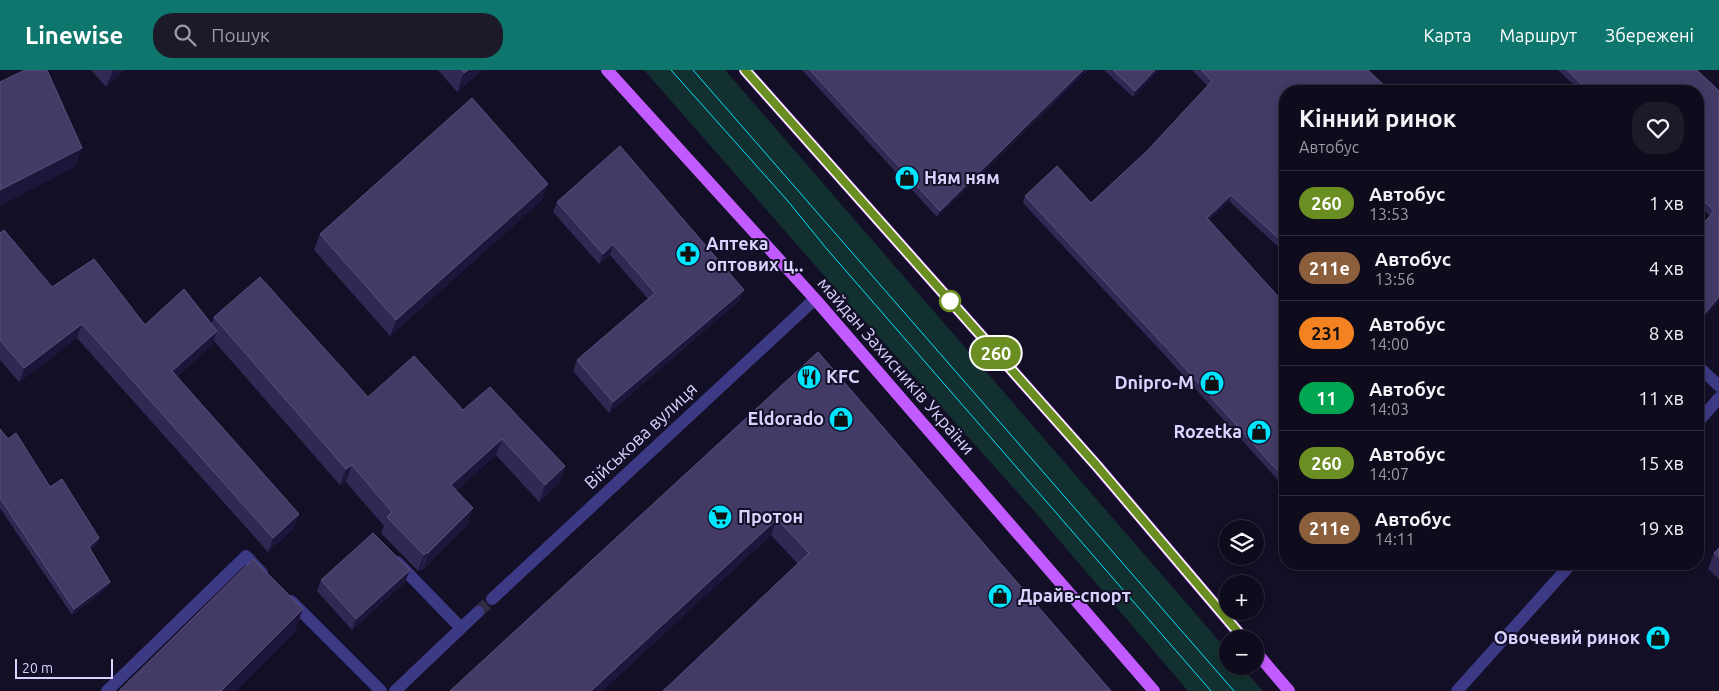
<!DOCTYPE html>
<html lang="uk">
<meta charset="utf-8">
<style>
body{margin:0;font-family:Ubuntu,sans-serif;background:#1c1929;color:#f1f3f6;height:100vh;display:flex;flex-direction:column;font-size:19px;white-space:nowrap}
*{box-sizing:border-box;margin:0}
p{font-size:16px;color:#9b9ba3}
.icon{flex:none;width:28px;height:28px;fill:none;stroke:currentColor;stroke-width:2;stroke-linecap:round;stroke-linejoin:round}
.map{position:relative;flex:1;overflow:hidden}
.sheet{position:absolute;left:1279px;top:15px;width:425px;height:485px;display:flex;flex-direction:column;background:#0e0b1c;border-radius:20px;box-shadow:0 2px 8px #0003,0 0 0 1px #2e2b3b}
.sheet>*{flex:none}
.badge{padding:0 10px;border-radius:16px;font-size:18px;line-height:32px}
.tools{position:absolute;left:1219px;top:450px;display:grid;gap:10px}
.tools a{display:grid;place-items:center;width:45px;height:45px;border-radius:50%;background:#0e0b1c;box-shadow:0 2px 8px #0003,0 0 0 1px #2e2b3b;font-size:25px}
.scale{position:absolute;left:15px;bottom:12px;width:98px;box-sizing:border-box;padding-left:5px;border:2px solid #d9d4ff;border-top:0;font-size:14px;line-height:18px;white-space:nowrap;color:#d9d4ff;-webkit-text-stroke:4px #130f26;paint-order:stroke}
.map>.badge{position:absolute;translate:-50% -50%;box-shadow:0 0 0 2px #fff}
.round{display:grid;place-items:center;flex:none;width:52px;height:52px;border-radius:20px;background:#1c1929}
.summary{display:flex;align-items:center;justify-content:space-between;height:85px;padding:0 20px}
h1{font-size:24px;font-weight:600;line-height:38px}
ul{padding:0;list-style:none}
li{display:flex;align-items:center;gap:15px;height:65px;padding:0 20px;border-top:1px solid #2e2b3b}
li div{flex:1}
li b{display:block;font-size:19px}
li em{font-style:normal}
li .badge{min-width:55px;font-weight:700;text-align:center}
header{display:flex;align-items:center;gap:30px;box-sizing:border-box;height:70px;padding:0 25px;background:#0f766e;color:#fff}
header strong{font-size:24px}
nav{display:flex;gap:28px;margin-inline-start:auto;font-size:18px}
.search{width:350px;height:45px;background:#1c1929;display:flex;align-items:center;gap:12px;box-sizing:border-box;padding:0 18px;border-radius:20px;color:#9b9ba3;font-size:19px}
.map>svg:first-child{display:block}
.green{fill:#12302f}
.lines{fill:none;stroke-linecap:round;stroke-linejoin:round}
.minor-tunnel{stroke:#312d47;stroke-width:12;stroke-dasharray:12 6;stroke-linecap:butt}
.minor{stroke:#3d3a85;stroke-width:12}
.major{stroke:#c25bff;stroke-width:12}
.tram{stroke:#00e5ff;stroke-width:1}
.wall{fill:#312854}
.shaded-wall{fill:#1d163a}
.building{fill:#433a66;stroke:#5a527e}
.line-casing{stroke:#fff;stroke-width:11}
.line{stroke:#6b8e23;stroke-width:8}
.stop-dot{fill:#fff;stroke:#6b8e23;stroke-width:2.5}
.labels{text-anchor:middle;stroke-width:4;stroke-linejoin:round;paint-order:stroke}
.poi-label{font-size:18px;font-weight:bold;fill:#d9d4ff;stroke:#130f26;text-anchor:start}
.street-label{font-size:18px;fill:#d9d4ff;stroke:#130f26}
</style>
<header>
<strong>Linewise</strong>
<div class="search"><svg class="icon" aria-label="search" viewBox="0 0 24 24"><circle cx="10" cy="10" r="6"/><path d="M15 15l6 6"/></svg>Пошук</div>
<nav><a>Карта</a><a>Маршрут</a><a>Збережені</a></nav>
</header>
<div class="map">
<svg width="1719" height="621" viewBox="0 0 1719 621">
<rect width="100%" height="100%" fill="#130f26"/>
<!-- green -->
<path class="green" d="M644,0H725L1227,580L1228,596H1241L1263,621H1188L1035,442L820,201Z"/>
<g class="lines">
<!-- minor-tunnel -->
<path class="minor-tunnel" d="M478,542L492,529"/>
<!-- minor -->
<path class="minor" d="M1698,296L1719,316
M1698,352L1719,328
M397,492L461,558
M492,529L815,229
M291,531L381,621
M107,621L246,486L262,503
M395,621L478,542
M1457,621L1571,494"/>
<!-- major -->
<path class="major" d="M607,0L815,229L1154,621
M745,0L1097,396L1244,569
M1255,581L1289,621"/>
<!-- tram -->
<path class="tram" d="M671,0L787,130L826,178L1211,621
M693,0L1234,621"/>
</g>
<!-- wall -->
<path class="wall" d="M91,0H124L106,17Z
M438,0H482L457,22Z
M802,0H1088L937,147Z
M1104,0H1159L1133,27Z
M1192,0H1368L1285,21V183L1229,131L1209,150L1285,234V418L1173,294L1023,133L1025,126L1091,133L1147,81L1208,16Z
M1558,0H1697L1719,21V231L1698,254V160L1710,146L1698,134V21H1580Z
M542,130L390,266L314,180L320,164Z
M557,132L740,230L609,343L573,301L577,290L648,229L610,185L599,194L553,142Z
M0,163L52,217L145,255L211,254L214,247L368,327L463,340L565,396L559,413L539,432L496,385L456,421L473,438L467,455L422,500L421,499L418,501L381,463L384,456L346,412L340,415L213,270L212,275L176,307L294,458L268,482L77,268L19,312L0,290Z
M818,282L1111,621L798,494L771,465L602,621H450Z
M0,359L50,417L99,468L97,474L90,480L110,512L107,518L72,545L0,438Z
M1719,478V509L1708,499L1714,483Z
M321,510L405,512L352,560L317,521Z"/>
<!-- shaded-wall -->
<path class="shaded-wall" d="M113,0H124L106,17Z
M468,0H482L457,22L464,3Z
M1083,0H1088L937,147L940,141Z
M1155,0H1159L1133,27L1135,21Z
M82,78L75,97L0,136V120Z
M548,114L542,130L390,266L396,250Z
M1231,125L1229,131L1205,154L1207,148Z
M613,174L610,185L599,194L603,184Z
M744,220L740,230L609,343L613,332Z
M1719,227V231L1698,254V251Z
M82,254L77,268L19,312L24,298Z
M217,261L212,275L166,315L172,301Z
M502,369L496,385L445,431L451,415Z
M352,395L346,412L340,415L346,399Z
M565,396L559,413L539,432L545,415Z
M473,438L467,455L422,500L428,483Z
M299,444L294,458L268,482L273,468Z
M777,449L771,465L602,621H591Z
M99,468L97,474L86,484L89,477Z
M427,482L421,499L418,501L424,485Z
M410,500L405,512L352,560L356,549Z
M110,512L107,518L72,545L74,539Z
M303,539L295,562L236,621H221Z"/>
<!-- building -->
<path class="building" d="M25,0H47L82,78L0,120V12Z
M462,0H468L464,3Z
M810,0H1083L940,141Z
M1113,0H1155L1135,21Z
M1201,0H1368L1390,21H1285V174L1231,125L1207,148L1285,234V409L1175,287L1025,126L1057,96L1091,133L1147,81L1212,11Z
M1567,0H1697L1719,21V227L1698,251V160L1714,141L1698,125V21H1589Z
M472,28L548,114L396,250L320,164Z
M620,76L744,220L613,332L577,290L655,223L613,174L603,184L557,132Z
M4,160L52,217L94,189L145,255L184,219L217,261L172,301L299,444L273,468L82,254L24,298L0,270V163Z
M260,207L368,327L414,286L463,340L490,317L565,396L545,415L502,369L451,415L473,438L428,483L427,482L424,485L387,447L392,442L352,395L346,399L214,247Z
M818,282L1111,621H663L809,483L777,449L591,621H450Z
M0,359L8,369L16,363L50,417L62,409L99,468L89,477L110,512L74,539L0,428Z
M373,463L410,500L356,549L321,510Z
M1719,478V487L1714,483Z
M253,489L303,539L221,621H119Z"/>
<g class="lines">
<defs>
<path id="line" d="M745,0L1097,396L1244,569"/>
</defs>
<!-- line casing -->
<use href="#line" class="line-casing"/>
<!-- line -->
<use href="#line" class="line"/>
</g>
<!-- icons -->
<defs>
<symbol id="shop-disc" viewBox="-11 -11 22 22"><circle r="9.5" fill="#00e5ff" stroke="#130f26"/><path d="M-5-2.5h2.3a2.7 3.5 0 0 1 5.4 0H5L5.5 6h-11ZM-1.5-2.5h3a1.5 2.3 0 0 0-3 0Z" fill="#111"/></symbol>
<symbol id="pharmacy-disc" viewBox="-11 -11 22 22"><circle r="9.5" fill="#00e5ff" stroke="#130f26"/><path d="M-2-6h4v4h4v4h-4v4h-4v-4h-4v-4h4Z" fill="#111"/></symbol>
<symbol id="restaurant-disc" viewBox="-11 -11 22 22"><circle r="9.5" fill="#00e5ff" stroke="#130f26"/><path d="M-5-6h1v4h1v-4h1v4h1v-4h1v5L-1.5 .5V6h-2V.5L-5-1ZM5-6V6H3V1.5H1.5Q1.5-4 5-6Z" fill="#111"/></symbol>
<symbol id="supermarket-disc" viewBox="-11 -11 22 22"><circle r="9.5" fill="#00e5ff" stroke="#130f26"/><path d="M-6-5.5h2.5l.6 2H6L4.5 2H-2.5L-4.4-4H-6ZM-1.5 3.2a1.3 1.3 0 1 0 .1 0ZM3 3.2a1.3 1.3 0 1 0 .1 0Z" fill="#111"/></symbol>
</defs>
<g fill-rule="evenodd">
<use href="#shop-disc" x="893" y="94" width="28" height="28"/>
<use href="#pharmacy-disc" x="674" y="170" width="28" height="28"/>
<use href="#restaurant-disc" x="795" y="293" width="28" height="28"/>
<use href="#shop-disc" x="1198" y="299" width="28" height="28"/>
<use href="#shop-disc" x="827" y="335" width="28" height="28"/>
<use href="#shop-disc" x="1245" y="348" width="28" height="28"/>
<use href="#supermarket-disc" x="706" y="433" width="28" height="28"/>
<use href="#shop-disc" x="986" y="512" width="28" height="28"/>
<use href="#shop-disc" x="1644" y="554" width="28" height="28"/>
</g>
<!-- markers -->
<circle class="stop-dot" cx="950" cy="231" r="10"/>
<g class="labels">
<!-- poi labels -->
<g class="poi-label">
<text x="924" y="114">Ням ням</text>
<text x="706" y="180">Аптека<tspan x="706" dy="21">оптових ц‥</tspan></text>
<text x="826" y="313">KFC</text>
<text x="1194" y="319" text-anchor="end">Dnipro-M</text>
<text x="824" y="355" text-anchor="end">Eldorado</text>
<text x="1242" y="368" text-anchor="end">Rozetka</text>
<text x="738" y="453">Протон</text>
<text x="1018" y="532">Драйв-спорт</text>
<text x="1640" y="574" text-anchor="end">Овочевий ринок</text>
</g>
<!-- street labels -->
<g class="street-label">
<text transform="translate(896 296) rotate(49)" y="6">майдан Захисників України</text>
<text transform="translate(641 366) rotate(-43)" y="6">Військова вулиця</text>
</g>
</g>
</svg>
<div class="tools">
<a><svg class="icon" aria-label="layers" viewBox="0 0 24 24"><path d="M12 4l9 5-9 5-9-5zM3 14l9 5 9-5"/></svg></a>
<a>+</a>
<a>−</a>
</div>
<div class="scale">20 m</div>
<b class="badge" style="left:996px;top:283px;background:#6b8e23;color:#fff">260</b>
<section class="sheet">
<div class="summary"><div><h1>Кінний ринок</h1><p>Автобус</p></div><a class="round"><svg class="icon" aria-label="heart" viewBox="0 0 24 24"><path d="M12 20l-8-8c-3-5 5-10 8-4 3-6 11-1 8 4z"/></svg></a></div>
<ul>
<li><span class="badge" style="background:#6b8e23;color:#fff">260</span><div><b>Автобус</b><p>13:53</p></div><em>1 хв</em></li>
<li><span class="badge" style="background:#8b5e3c;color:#fff">211е</span><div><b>Автобус</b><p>13:56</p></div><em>4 хв</em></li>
<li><span class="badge" style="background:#f58220;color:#111">231</span><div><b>Автобус</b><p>14:00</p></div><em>8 хв</em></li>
<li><span class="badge" style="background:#00a651;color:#fff">11</span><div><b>Автобус</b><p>14:03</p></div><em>11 хв</em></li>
<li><span class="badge" style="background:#6b8e23;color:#fff">260</span><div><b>Автобус</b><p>14:07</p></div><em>15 хв</em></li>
<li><span class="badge" style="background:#8b5e3c;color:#fff">211е</span><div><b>Автобус</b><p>14:11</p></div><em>19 хв</em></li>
</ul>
</section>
</div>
